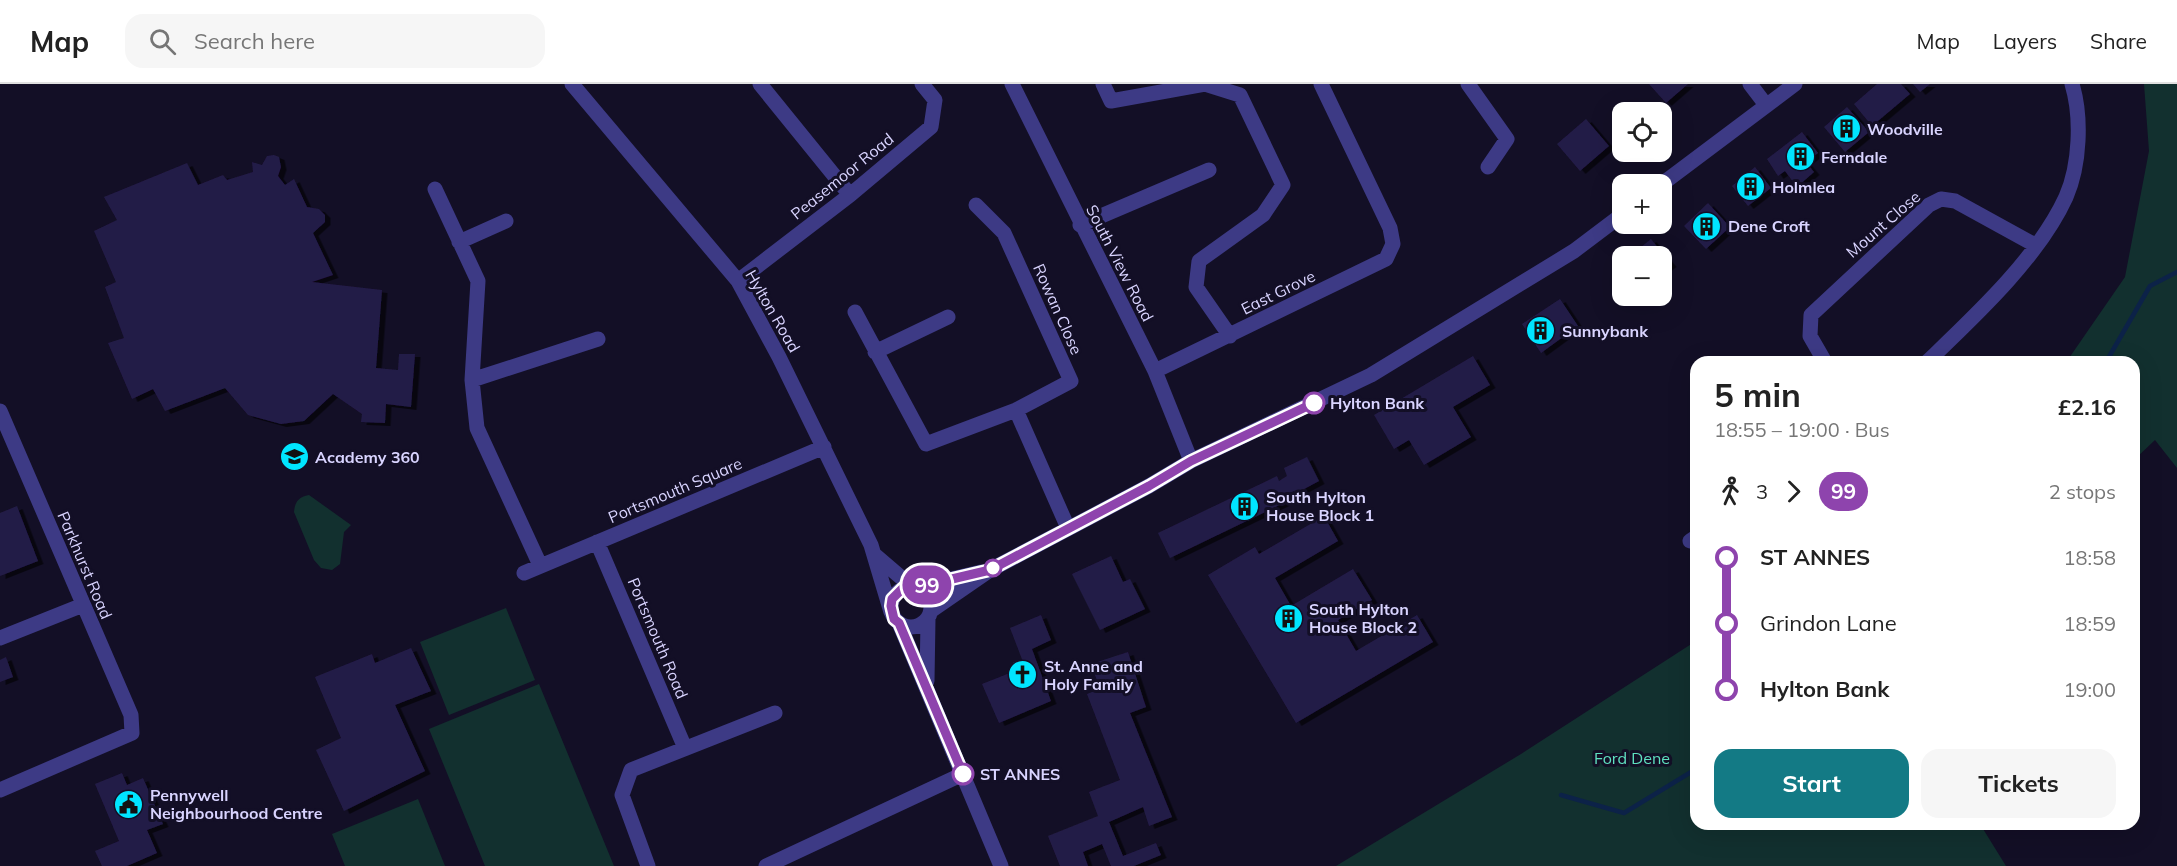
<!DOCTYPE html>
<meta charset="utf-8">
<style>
body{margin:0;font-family:Mulish,sans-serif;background:#f6f6f6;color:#222;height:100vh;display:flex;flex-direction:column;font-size:22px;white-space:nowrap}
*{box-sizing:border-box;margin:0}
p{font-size:20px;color:#767676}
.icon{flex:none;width:33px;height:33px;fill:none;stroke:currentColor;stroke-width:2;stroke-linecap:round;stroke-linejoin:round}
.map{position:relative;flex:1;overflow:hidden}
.drawer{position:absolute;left:1690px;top:272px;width:450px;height:474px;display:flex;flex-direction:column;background:#fff;border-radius:18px;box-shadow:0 6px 24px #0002}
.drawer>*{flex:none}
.badge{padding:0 12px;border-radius:20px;font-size:21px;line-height:39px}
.controls{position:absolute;left:1612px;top:18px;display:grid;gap:12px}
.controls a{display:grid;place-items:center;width:60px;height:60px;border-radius:12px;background:#fff;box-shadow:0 6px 24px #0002;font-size:30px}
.map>.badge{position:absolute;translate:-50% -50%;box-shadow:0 0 0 3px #fff}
.legs{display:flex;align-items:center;gap:9px;height:66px;padding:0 24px;font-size:20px}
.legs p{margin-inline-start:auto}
.headline{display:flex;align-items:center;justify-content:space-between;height:102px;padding:0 24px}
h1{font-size:33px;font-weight:700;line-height:45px}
.action{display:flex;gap:12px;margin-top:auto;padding:12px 24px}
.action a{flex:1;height:69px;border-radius:18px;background:#137a85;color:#fff;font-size:24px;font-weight:700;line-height:69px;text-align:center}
.action a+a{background:#f6f6f6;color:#222}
ul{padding:0 24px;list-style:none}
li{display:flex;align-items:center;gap:21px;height:66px;font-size:22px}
li i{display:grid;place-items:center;width:9px;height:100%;margin:0 8px;background:currentColor}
li i::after{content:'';width:15px;height:15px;margin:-8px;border:4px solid;border-radius:50%;background:#fff}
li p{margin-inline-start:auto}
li:first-child i{background:linear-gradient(#0000 50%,currentColor 0)}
li:last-child i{background:linear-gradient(currentColor 50%,#0000 0)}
header{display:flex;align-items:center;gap:36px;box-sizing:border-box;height:84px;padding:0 30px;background:#fff;border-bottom:2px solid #e0e0e0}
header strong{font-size:28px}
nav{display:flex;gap:33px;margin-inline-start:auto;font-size:21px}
.search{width:420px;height:54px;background:#f6f6f6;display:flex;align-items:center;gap:15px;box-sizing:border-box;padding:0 21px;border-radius:18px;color:#767676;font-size:22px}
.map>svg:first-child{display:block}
.green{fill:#12302f}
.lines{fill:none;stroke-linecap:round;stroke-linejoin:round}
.stream{stroke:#0c2248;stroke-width:4.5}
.building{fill:#241b47;filter:url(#shadow)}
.minor{stroke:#3d3a85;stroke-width:15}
.line-1-casing{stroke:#fff;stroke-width:14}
.line-1{stroke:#8e44ad;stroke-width:9}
.stop-1-dot{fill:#fff;stroke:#8e44ad;stroke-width:3}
.labels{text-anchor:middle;stroke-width:6;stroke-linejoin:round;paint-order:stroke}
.poi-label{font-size:16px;font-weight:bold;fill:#d9d4ff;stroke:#130f26;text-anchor:start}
.street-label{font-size:16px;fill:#d9d4ff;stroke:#130f26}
.stop-label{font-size:16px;font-weight:bold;fill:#d9d4ff;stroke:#130f26;text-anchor:start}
.park-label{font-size:16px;fill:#5fe0c0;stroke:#130f26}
</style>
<header>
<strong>Map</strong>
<div class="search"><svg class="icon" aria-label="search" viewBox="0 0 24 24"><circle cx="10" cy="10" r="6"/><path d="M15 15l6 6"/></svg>Search here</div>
<nav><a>Map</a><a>Layers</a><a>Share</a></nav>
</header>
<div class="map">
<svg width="2177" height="782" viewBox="0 0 2177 782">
<defs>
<filter id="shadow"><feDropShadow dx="5.5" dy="3" stdDeviation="0" flood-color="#0009"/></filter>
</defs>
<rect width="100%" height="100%" fill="#130f26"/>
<!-- green -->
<path class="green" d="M2144,0H2177V384L2155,356L2135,375L2134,278L2067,277L2125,193L2149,67Z
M309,411L351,441L344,448L340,480L332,486L321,484L314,476L294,428C295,417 299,413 309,411Z
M506,524L535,596L449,631L420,558Z
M1696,557V740H1980L2006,782H1336L1521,670Z
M539,600L614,782H485L429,645Z
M418,715L445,782H345L332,750Z"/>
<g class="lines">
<!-- stream -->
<path class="stream" d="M2106,278L2150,202L2177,188
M1561,711L1624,729L1696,685"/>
</g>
<!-- building -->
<path class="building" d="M1649,0H1688L1666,19Z
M1877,0H1901L1910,10L1872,42L1854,20Z
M1913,0H1930L1920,8Z
M1847,23L1869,48L1845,68L1824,43Z
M1586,35L1609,62L1580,87L1557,60Z
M1802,48L1818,69L1806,78L1814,88L1797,103L1785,87L1778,92L1767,75Z
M274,71L279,73L281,83L278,92L285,101L294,95L307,123L319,125L325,131V138L313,149L333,191L312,198L382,206L376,284L398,286L399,270H415L411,323L386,320L385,339L361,338L362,330L333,310L304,337L281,340L248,331L225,304L165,327L153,305L132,315L108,259L124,254L105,203L116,198L94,147L117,136L104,113L187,79L198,101L223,91L227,96L253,88L252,78L262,81L267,72Z
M1755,83L1771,104L1748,122L1732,102Z
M1708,119L1730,143L1706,165L1684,142Z
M1651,155L1671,180L1662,187V172H1630Z
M1623,178V193L1616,183Z
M1560,215L1578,242L1541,269L1522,240Z
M1473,272L1490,301L1453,323L1471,353L1424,381L1409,356L1394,365L1374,331Z
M1307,373L1319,397L1295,410L1294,407L1286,411L1288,417L1170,474L1158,449L1277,392L1279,397L1287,392L1284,384Z
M17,422L38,477L0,492V429Z
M1324,432L1338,457L1275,494L1291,522L1353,485L1372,516L1338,536L1356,567L1417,531L1433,558L1296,639L1208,491L1255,463L1259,470Z
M1111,472L1123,498L1130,495L1145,525L1100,546L1072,490Z
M1041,531L1051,556L1032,565L1051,617L999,639L982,600L1025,583L1010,544Z
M411,564L431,607L395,621L425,687L344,727L316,666L341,654L315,593L372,570L375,579Z
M1128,568L1146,623L1130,629L1172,733L1149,742L1143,723L1109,738L1123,772L1156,759L1161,771L1134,782H1111L1102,760L1083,768L1088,782H1060L1048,752L1098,732L1089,708L1120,696L1087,610L1100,605L1091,580Z
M6,573L13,593L0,598V576Z
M122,689L127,701L143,694L163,740L147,746L157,769L127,782H102L95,767L119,757L95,700Z"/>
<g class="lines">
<!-- minor -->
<path class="minor" d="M572,0L738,197L779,273L871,461L891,528
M760,0L850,111
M1012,0L1155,287L1191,377
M1103,0L1111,17L1205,0L1240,11L1283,101L1263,131L1199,177L1196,203L1230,252
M1468,0L1507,55L1488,83
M1750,0L1766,21
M1662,100L1795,0
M435,105L478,197L472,296L477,344L540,481
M1080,141L1209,86
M459,158L506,137
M738,197L850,111L931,43L935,16L922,0
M855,228L926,360L1016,326L1071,297L1004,149L976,121
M875,268L948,233
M1825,278L1810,252L1811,231L1929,121L1941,115L1955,117L2035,161
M1927,278C1975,232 2038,174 2066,113C2080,81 2082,33 2072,0
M1155,287L1386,175L1393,160L1390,144L1321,0
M472,296L598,255
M1016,326L1068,444
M0,327L131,631L132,649L0,706
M1690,457L1696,453
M597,458L685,664
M876,472L911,502
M524,489L824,363
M891 523a20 20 0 1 1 40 0a20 20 0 1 1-40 0Z
M918,503L981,488
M932,526L990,486L1149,402L1191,377L1371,291L1574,167L1623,130
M899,539L1001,782
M0,554L83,521
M927,597L928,535
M648,782L622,711L631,686L775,629
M766,782L963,690"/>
</g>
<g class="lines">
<defs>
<path id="line-1" d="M963,690L899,539L894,535L891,522L892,515L903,504L918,503L990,486L1149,402L1191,377L1314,319"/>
</defs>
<!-- line-1 casing -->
<use href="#line-1" class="line-1-casing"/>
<!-- line-1 -->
<use href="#line-1" class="line-1"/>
</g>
<!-- icons -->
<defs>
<symbol id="building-disc" viewBox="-11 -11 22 22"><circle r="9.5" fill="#00e5ff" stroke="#130f26"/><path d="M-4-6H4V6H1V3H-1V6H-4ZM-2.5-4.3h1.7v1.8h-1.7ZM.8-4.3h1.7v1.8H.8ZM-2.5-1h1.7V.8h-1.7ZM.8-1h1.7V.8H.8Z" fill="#111"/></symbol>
<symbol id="school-disc" viewBox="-11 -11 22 22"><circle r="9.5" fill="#00e5ff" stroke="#130f26"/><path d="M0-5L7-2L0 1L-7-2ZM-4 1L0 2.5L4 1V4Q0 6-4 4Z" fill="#111"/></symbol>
<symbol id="church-disc" viewBox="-11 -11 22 22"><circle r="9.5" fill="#00e5ff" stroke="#130f26"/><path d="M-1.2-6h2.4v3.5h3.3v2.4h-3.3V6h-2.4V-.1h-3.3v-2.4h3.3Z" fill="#111"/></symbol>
<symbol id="civic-disc" viewBox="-11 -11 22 22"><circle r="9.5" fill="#00e5ff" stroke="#130f26"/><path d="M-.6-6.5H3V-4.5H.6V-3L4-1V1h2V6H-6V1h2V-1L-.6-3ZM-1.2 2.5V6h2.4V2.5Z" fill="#111"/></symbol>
</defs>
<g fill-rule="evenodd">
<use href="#building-disc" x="1830" y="28" width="33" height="33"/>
<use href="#building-disc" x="1784" y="56" width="33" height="33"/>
<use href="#building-disc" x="1734" y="86" width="33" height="33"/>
<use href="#building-disc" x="1690" y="126" width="33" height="33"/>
<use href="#building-disc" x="1524" y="230" width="33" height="33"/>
<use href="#school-disc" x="278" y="356" width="33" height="33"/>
<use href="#building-disc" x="1228" y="406" width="33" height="33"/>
<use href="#building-disc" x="1272" y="518" width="33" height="33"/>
<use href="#church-disc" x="1006" y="574" width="33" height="33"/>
<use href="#civic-disc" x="112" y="704" width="33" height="33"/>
</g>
<!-- markers -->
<g class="stop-1-dot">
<circle cx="1314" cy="319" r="10"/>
<circle cx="993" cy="484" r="8"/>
<circle cx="963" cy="690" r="10"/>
</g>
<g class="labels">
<!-- poi labels -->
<g class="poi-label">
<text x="1867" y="51">Woodville</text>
<text x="1821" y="79">Ferndale</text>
<text x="1772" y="109">Holmlea</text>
<text x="1728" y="148">Dene Croft</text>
<text x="1562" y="253">Sunnybank</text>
<text x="315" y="379">Academy 360</text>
<text x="1266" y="419">South Hylton<tspan x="1266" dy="18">House Block 1</tspan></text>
<text x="1309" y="531">South Hylton<tspan x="1309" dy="18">House Block 2</tspan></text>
<text x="1044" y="588">St. Anne and<tspan x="1044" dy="18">Holy Family</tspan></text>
<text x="150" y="717">Pennywell<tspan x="150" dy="18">Neighbourhood Centre</tspan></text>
</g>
<!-- street labels -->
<g class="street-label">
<text transform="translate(842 92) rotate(-39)" y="6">Peasemoor Road</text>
<text transform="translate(1883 140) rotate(-41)" y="6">Mount Close</text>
<text transform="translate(1120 179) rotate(63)" y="6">South View Road</text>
<text transform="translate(1278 208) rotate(-26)" y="6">East Grove</text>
<text transform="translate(1058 225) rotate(66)" y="6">Rowan Close</text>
<text transform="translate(773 227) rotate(60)" y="6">Hylton Road</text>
<text transform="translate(675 406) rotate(-23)" y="6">Portsmouth Square</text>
<text transform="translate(85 481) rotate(67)" y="6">Parkhurst Road</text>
<text transform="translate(658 554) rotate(67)" y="6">Portsmouth Road</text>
</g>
<!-- stop labels -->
<g class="stop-label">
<text x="1330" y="325">Hylton Bank</text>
<text x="980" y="696">ST ANNES</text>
</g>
<!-- park labels -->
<g class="park-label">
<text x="1632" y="680">Ford Dene</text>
</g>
</g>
</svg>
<div class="controls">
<a><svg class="icon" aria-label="locate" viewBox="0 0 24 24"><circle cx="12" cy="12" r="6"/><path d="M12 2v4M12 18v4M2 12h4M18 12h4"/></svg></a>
<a>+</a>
<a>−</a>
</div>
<b class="badge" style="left:927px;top:501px;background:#8e44ad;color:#fff">99</b>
<section class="drawer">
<div class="headline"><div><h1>5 min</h1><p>18:55 – 19:00 · Bus</p></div><b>£2.16</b></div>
<div class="legs"><svg class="icon" aria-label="walk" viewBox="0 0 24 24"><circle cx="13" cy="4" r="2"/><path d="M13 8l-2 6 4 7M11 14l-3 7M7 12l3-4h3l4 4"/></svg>3<svg class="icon" aria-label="forward" viewBox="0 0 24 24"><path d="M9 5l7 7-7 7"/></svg><b class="badge" style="background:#8e44ad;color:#fff">99</b><p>2 stops</p></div>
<ul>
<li><i style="color:#8e44ad"></i><b>ST ANNES</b><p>18:58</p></li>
<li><i style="color:#8e44ad"></i><span>Grindon Lane</span><p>18:59</p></li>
<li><i style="color:#8e44ad"></i><b>Hylton Bank</b><p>19:00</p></li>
</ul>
<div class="action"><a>Start</a><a>Tickets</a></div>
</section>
</div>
